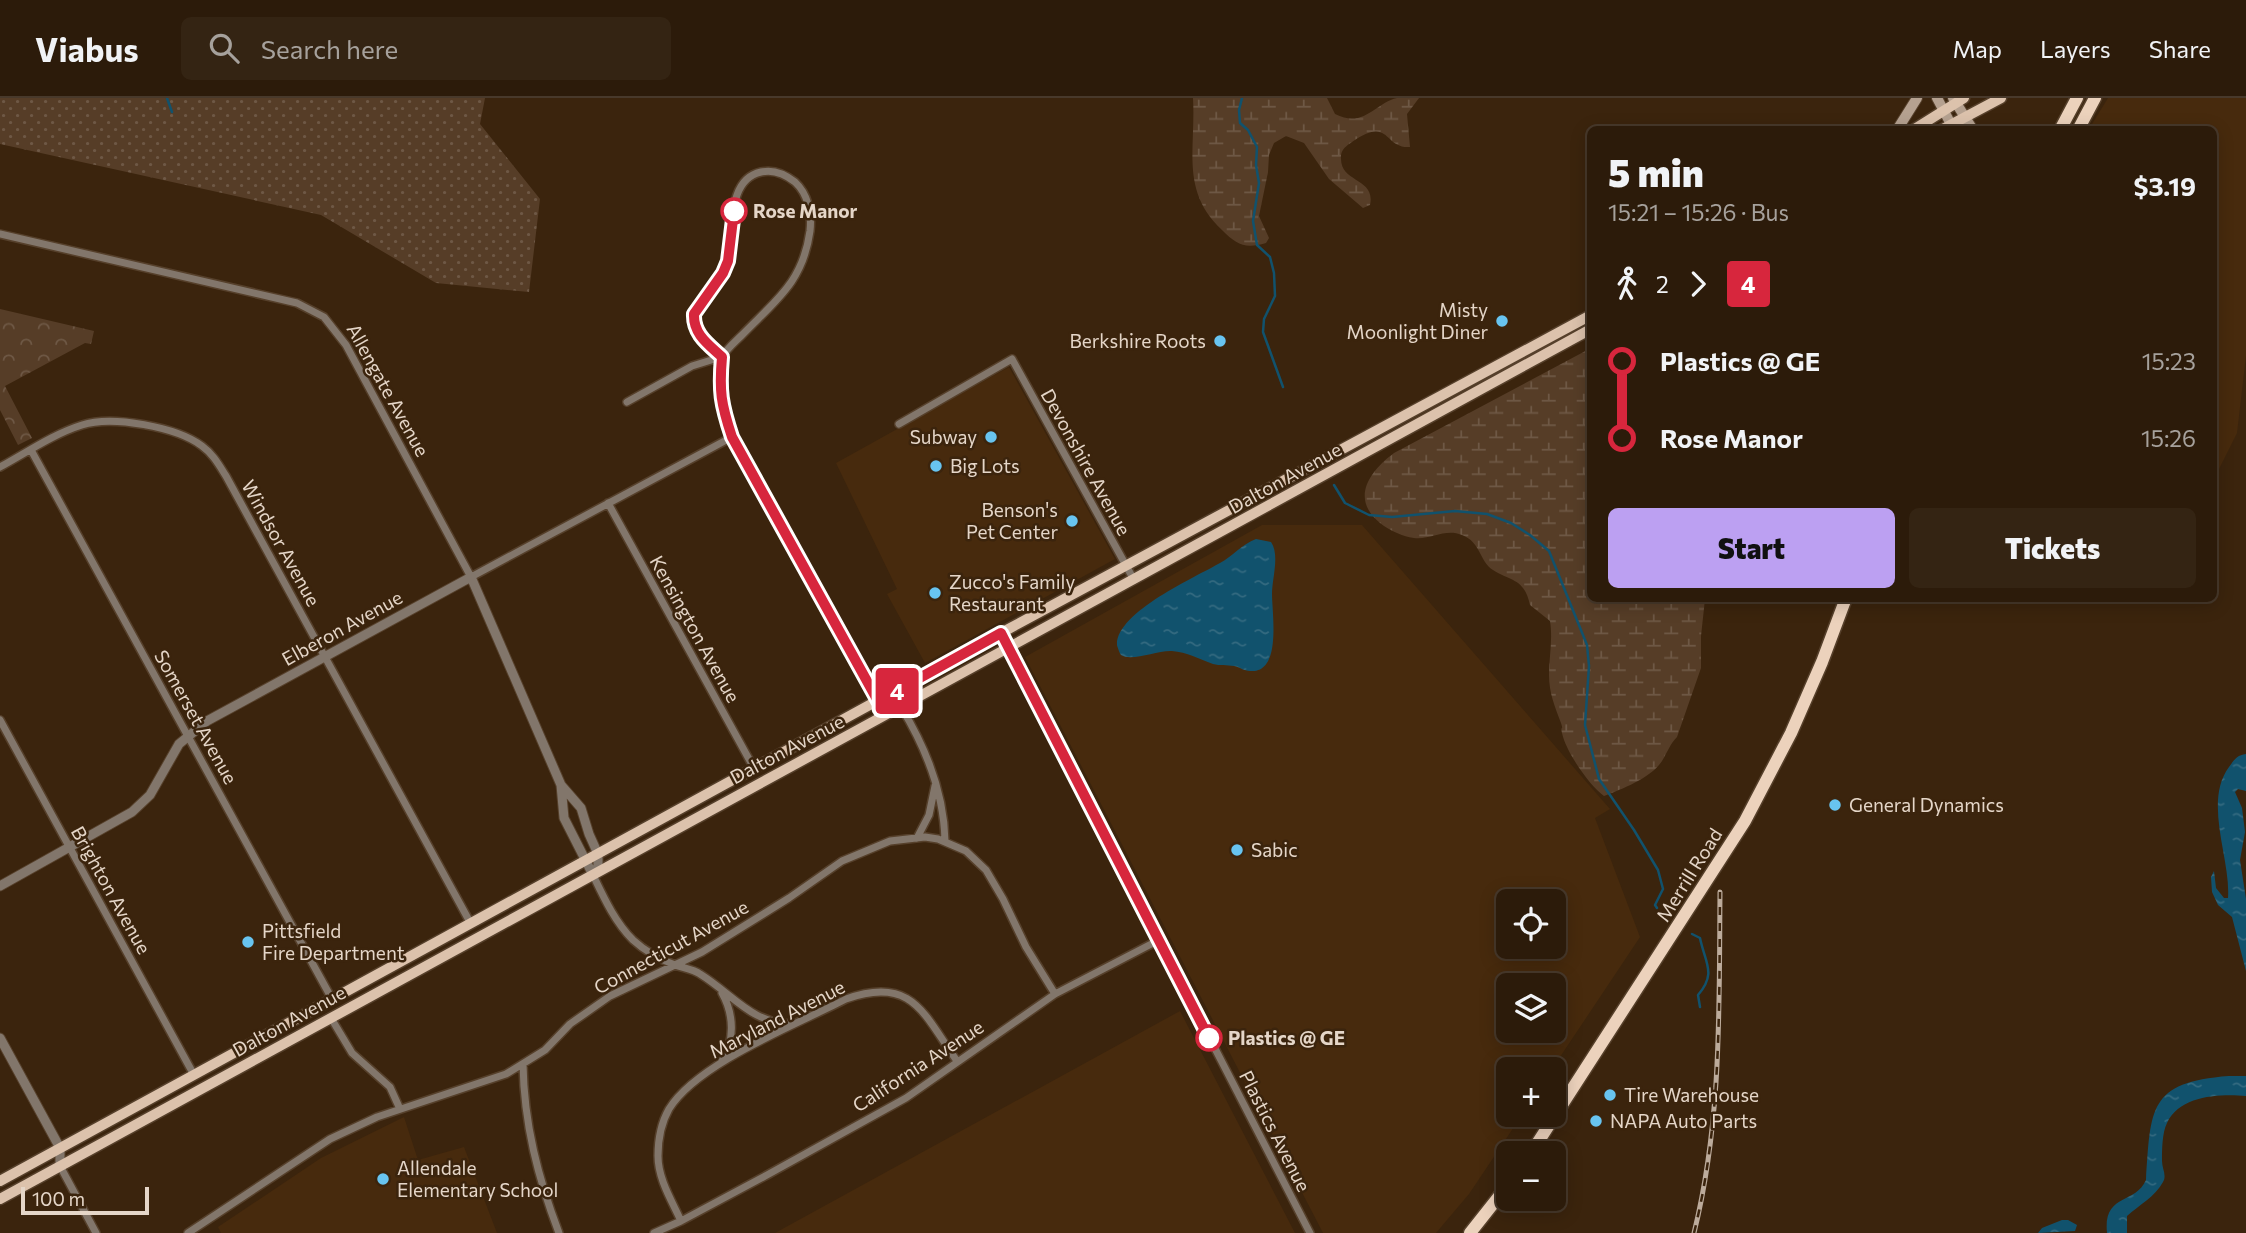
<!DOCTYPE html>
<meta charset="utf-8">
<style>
body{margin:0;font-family:Commissioner,sans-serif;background:#342413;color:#f1f3f6;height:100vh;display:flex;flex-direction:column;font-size:26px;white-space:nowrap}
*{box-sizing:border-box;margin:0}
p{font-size:23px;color:#a6a19c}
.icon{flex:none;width:38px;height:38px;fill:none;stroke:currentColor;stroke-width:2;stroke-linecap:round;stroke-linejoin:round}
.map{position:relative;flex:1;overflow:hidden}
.details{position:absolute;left:1587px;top:28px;width:630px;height:476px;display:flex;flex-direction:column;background:#2c1b0a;border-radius:10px;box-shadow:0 4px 18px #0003,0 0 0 2px #48392b}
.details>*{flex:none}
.badge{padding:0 14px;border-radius:5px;font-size:24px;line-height:46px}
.controls{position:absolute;left:1496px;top:791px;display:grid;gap:14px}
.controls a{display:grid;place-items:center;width:70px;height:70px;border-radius:10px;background:#2c1b0a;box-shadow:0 4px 18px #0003,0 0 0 2px #48392b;font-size:35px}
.scale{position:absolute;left:21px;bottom:18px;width:128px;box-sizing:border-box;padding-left:7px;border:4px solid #e5d6c8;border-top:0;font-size:19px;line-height:24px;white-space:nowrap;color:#e5d6c8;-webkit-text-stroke:5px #3b240d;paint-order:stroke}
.map>.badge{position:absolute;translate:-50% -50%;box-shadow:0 0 0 4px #fff}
.legs{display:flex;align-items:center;gap:10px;height:77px;padding:0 21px;font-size:23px}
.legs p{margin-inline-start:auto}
.overview{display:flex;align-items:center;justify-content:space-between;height:119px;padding:0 21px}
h1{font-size:38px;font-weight:800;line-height:52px}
.button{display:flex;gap:14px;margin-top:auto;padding:14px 21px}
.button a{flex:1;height:80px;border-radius:10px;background:#bca0f2;color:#111;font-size:28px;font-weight:800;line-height:80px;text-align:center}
.button a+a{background:#342413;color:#f1f3f6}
ul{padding:0 21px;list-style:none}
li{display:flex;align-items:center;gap:24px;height:77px;font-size:26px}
li i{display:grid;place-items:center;width:10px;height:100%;margin:0 9px;background:currentColor}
li i::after{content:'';width:18px;height:18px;margin:-9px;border:5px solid;border-radius:50%;background:#2c1b0a}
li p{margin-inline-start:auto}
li:first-child i{background:linear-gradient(#0000 50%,currentColor 0)}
li:last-child i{background:linear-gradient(currentColor 50%,#0000 0)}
header{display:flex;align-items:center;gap:42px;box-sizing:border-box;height:98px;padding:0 35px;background:#2c1b0a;border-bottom:2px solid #48392b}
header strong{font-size:33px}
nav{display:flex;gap:38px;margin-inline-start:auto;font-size:24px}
.search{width:490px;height:63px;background:#342413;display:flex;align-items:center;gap:18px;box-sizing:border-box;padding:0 24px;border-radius:10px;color:#a6a19c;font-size:26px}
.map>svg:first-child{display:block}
.built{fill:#472a0d;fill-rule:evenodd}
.grass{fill:url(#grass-dots)}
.wetland{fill:url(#wetland-marsh)}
.park{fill:url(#park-crowns)}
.water{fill:url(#water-ripples)}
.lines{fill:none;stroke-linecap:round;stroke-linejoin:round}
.stream{stroke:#11526d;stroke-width:2.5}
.minor-casing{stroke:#56402b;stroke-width:10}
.tertiary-casing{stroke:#56402b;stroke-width:11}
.secondary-casing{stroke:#56402b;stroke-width:12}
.primary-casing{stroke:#56402b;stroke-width:13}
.trunk-casing{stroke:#56402b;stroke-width:15}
.minor{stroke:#82766b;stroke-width:7}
.tertiary{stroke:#82766b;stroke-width:9}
.secondary{stroke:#b5a190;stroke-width:10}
.primary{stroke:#dcc2ac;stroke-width:10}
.trunk{stroke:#ecd2bc;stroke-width:12}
.rail-casing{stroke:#bcab9b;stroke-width:5}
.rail{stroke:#3b240d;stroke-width:2.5;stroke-dasharray:8;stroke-linecap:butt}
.line-1-casing{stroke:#fff;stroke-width:16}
.line-1{stroke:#d7263d;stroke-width:10}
.stop-1-dot{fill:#fff;stroke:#d7263d;stroke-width:3.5}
.poi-dot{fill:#68c4f0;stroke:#3b240d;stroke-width:2.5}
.labels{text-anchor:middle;stroke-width:5;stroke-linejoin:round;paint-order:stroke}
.stop-label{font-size:19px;font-weight:bold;fill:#e5d6c8;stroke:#3b240d;text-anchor:start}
.poi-label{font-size:19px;fill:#e5d6c8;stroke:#3b240d;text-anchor:start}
.street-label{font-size:19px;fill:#e5d6c8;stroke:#3b240d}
</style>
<header>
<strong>Viabus</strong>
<div class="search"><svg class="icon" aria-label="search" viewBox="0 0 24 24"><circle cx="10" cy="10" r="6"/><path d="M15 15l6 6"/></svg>Search here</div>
<nav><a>Map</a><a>Layers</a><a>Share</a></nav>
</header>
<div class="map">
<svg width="2246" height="1135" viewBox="0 0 2246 1135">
<defs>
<pattern id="grass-dots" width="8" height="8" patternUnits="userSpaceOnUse" patternTransform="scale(1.75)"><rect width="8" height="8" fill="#563d27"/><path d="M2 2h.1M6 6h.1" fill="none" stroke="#6e5845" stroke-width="1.8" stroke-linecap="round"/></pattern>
<pattern id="wetland-marsh" width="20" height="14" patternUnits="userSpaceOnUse" patternTransform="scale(1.75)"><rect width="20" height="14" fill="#563d27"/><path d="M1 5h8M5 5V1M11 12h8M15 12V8" fill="none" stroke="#6e5845"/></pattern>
<pattern id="park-crowns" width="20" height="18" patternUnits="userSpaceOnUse" patternTransform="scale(1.75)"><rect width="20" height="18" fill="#563d27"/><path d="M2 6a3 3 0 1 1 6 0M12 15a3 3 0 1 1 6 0" fill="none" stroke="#6e5845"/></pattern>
<pattern id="water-ripples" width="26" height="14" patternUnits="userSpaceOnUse" patternTransform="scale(1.75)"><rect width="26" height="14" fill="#11526d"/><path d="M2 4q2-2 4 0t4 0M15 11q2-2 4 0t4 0" fill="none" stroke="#346a80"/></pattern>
</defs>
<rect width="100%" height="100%" fill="#3b240d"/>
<!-- built -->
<path class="built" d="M2108,0H2246V258L2237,335L2214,381V32L2089,31Z
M1009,269L1115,461L925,565L887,496L897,491L836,365Z
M1262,427H1362L1610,711L1595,720L1640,839L1552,971H1508V1017H1522L1469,1096L1436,1135H1323L1025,559ZM1508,803H1554V849H1508ZM1508,887H1554V933H1508Z
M1180,913L1295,1135H775Z
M404,1019L418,1062L464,1049L497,1135H221L218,1129L321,1060Z"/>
<!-- grass -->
<path class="grass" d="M0,0H485L480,26L540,101L529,194L436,185L321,117L0,46Z"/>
<!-- wetland -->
<path class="wetland" d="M1193,0H1327L1335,16C1364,31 1375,5 1397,0C1403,0 1412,0 1419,0L1407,16L1410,49C1383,51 1391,17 1352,44C1346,48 1340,52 1341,61C1341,85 1376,80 1370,107L1363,110L1329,81L1304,45L1286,38L1274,45L1269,57L1268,74L1259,118L1269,140L1266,145C1245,151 1237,147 1222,132C1180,93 1196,51 1193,0Z
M1591,250V500L1705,501L1701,538V570L1677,639C1670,646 1667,655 1662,663C1651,680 1622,691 1604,698C1589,687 1566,654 1562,635C1560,626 1564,634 1561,625C1555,609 1549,595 1549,577C1549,559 1553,542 1550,523L1530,507C1524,480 1512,484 1493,472C1479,463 1481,444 1462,437C1445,430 1431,442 1414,440C1402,438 1394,434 1384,428C1350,404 1366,376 1394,355Z"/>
<!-- park -->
<path class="park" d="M0,211L94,233L91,246L85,245L5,288L32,340L18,347L0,312Z"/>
<!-- water -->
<path class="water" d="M1256,441L1271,444C1280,457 1272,480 1272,496C1272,516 1282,576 1250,573C1244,573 1240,569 1234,568C1227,567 1220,568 1213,566C1199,561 1187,554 1172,553C1157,552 1132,564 1121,557C1120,556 1117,548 1117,547C1116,514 1196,479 1220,465C1233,458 1242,446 1256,441Z
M2246,656V693L2238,691L2235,694L2242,710L2245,734L2240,762L2246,801V873L2232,819L2218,807L2212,794L2211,779L2214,773L2216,790L2224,800H2228C2231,761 2203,704 2229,669C2234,662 2237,657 2246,656Z
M2229,978H2246V998C2220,996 2180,997 2167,1025C2162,1035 2162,1052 2162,1063C2162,1071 2167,1077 2163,1084C2155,1099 2139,1107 2127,1118V1135H2107C2103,1095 2135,1107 2146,1082C2151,1011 2148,984 2229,978Z
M2062,1122H2068L2077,1127L2075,1133L2038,1135L2042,1130Z"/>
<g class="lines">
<!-- stream -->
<path class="stream" d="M167,0L172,14
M1242,0L1239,12L1240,25L1248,32L1257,49L1256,67L1259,85L1253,123L1257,147L1270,159L1274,175L1275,198L1264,221L1263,234L1283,289
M1334,387L1345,405L1369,417L1392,419L1455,413L1487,416L1511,425L1530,437L1549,453L1587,547L1589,568L1585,627L1599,681L1634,732L1658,772L1663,791L1655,807L1657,810
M1692,836L1700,840C1705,865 1717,875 1698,897L1700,909"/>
<defs>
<path id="minor" d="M0,136L297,205L324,219L346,247L471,479L732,339
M627,304L692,268L721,259C708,246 693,236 694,216C705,198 724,183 728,162C735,135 725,82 761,74C774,71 785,76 795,84C808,96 812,115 810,133C803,184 776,202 742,237C736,243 724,253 721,261C713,287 724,315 732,339L878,603
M899,326L1012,261L1134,482
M31,352L332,901
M0,369C26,355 53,336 82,327C112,317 177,329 202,348C213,356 219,367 226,378L471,826
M608,405L755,672
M1001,535L1310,1135
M901,609C926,650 944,694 945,743
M0,622L194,977
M917,740L929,717L935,688
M593,777C604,800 615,824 633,842C645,853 659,861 675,867C683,870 693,871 700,876C734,897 751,926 794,926
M331,920L352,955L390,989L400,1011
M722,963C735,943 734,916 722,895
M523,966C524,1026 538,1080 559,1135
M60,1068L96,1135
M681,1123C672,1103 658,1081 658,1058C658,1042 661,1025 669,1011C697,965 798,926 846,901C913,877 924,917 957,963
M188,1135L330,1041L377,1019L506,976L545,952L570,926L610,898L702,854L789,800L842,763L890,743L925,739L938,741L966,753L986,772L1003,801L1026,849L1055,896
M654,1135L681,1123L767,1077L906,1000L1055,896L1159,842"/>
<path id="tertiary" d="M561,687L581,710L589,736L598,756V768L593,777
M0,788L132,714L150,697L179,646L207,623L471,479L561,687L564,720L593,777
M0,940L60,1050V1068"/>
<path id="secondary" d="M1937,0L1954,32
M1953,0L1973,32
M1897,32L1917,0"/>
<path id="primary" d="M1913,32L1964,0
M1941,32L2001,0
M0,1083L1001,535L1591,217
M0,1101L1591,231"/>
<path id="trunk" d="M2060,32L2077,0
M2078,32L2095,0
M1531,1055L1745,723L1791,635L1822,564L1846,500
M1470,1135L1508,1087"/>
</defs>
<!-- minor casing -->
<use href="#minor" class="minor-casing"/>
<!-- tertiary casing -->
<use href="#tertiary" class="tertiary-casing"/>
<!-- secondary casing -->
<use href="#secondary" class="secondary-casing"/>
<!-- primary casing -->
<use href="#primary" class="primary-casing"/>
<!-- trunk casing -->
<use href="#trunk" class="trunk-casing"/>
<!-- minor -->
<use href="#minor" class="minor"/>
<!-- tertiary -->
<use href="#tertiary" class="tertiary"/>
<!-- secondary -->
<use href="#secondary" class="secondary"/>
<!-- primary -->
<use href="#primary" class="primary"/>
<!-- trunk -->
<use href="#trunk" class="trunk"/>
<defs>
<path id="rail" d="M1694,1135C1722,1022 1719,909 1720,794"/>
</defs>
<!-- rail casing -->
<use href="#rail" class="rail-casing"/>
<!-- rail -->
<use href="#rail" class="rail"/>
</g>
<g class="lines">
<defs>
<path id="line-1" d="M734,113L728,163L723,175L694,216C693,236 708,246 722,259C719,293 721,306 732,339L878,603L1001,535L1209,940"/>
</defs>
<!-- line-1 casing -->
<use href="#line-1" class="line-1-casing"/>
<!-- line-1 -->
<use href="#line-1" class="line-1"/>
</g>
<!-- markers -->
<g class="stop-1-dot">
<circle cx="734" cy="113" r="12"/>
<circle cx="1209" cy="940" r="12"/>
</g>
<g class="poi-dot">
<circle cx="1502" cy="223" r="7"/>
<circle cx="1220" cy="243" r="7"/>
<circle cx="991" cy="339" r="7"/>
<circle cx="936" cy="368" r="7"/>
<circle cx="1072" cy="423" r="7"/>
<circle cx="935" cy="495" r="7"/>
<circle cx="1835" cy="707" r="7"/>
<circle cx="1237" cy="752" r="7"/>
<circle cx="248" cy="844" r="7"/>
<circle cx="1610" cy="997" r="7"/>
<circle cx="1596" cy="1023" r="7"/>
<circle cx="383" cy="1081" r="7"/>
</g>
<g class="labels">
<!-- stop labels -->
<g class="stop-label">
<text x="753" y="120">Rose Manor</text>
<text x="1228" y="947">Plastics @ GE</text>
</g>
<!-- poi labels -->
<g class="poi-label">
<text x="1488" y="219" text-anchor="end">Misty<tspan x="1488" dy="22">Moonlight Diner</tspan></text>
<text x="1206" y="250" text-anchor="end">Berkshire Roots</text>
<text x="977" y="346" text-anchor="end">Subway</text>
<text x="950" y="375">Big Lots</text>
<text x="1058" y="419" text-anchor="end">Benson's<tspan x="1058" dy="22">Pet Center</tspan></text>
<text x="949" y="491">Zucco's Family<tspan x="949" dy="22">Restaurant</tspan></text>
<text x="1849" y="714">General Dynamics</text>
<text x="1251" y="759">Sabic</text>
<text x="262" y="840">Pittsfield<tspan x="262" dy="22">Fire Department</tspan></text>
<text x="1624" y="1004">Tire Warehouse</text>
<text x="1610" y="1030">NAPA Auto Parts</text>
<text x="397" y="1077">Allendale<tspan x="397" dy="22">Elementary School</tspan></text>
</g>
<!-- street labels -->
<g class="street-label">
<text transform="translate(388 292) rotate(61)" y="7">Allengate Avenue</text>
<text transform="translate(1086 364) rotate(61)" y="7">Devonshire Avenue</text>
<text transform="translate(1285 380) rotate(-29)" y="7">Dalton Avenue</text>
<text transform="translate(281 445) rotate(61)" y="7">Windsor Avenue</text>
<text transform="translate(342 530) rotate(-29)" y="7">Elberon Avenue</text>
<text transform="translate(695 531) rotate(61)" y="7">Kensington Avenue</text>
<text transform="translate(196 619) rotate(61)" y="7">Somerset Avenue</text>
<text transform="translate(787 651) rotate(-28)" y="7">Dalton Avenue</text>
<text transform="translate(1689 777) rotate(-58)" y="7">Merrill Road</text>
<text transform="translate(111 792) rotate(61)" y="7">Brighton Avenue</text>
<text transform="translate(671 849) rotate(-29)" y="7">Connecticut Avenue</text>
<text transform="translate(777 921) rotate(-27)" y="7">Maryland Avenue</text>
<text transform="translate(289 923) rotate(-29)" y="7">Dalton Avenue</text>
<text transform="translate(918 968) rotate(-33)" y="7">California Avenue</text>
<text transform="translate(1275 1033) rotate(63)" y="7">Plastics Avenue</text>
</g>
</g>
</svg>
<div class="controls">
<a><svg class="icon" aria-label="locate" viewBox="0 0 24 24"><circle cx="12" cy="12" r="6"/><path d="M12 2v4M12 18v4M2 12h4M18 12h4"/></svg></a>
<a><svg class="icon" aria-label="layers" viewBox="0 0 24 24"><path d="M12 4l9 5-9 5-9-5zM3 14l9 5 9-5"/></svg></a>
<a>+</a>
<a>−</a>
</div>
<div class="scale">100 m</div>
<b class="badge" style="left:897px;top:593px;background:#d7263d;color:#fff">4</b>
<section class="details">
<div class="overview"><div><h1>5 min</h1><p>15:21 – 15:26 · Bus</p></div><b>$3.19</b></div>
<div class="legs"><svg class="icon" aria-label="walk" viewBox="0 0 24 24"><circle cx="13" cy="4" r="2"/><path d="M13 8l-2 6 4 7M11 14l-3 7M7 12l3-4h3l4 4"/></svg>2<svg class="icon" aria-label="forward" viewBox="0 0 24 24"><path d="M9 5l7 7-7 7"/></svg><b class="badge" style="background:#d7263d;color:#fff">4</b></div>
<ul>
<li><i style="color:#d7263d"></i><b>Plastics @ GE</b><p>15:23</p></li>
<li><i style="color:#d7263d"></i><b>Rose Manor</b><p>15:26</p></li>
</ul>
<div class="button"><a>Start</a><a>Tickets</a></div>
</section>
</div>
